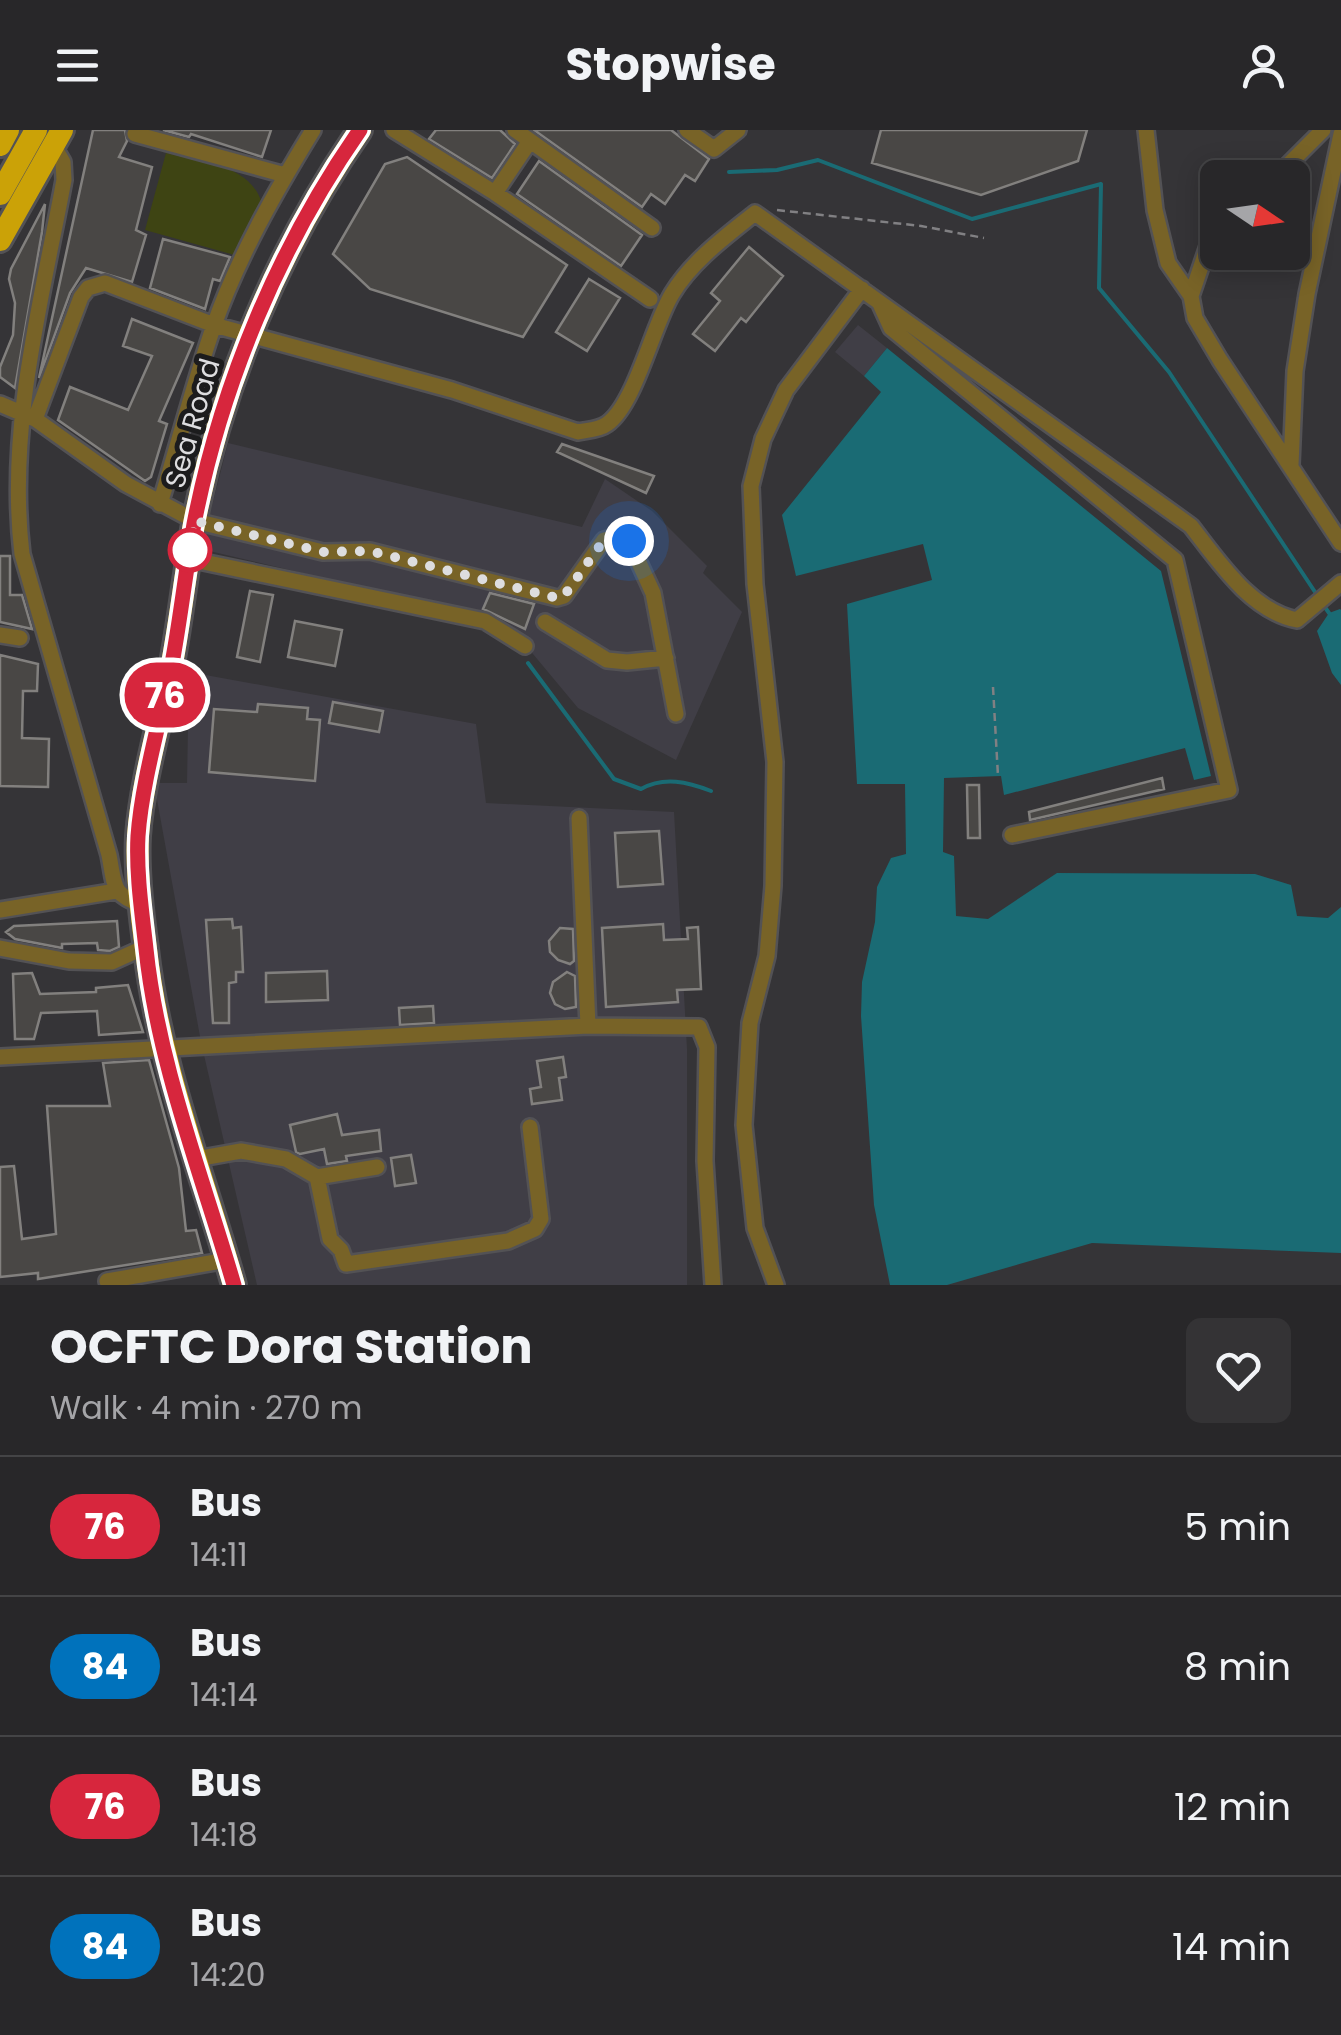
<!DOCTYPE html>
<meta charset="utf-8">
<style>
body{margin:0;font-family:Poppins,sans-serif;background:#343335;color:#f1f3f6;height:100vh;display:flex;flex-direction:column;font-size:38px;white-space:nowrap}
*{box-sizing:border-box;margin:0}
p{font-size:32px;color:#a5a5a8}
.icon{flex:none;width:55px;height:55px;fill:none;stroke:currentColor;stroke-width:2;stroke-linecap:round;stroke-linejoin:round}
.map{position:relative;height:1155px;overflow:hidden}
.panel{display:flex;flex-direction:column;background:#282729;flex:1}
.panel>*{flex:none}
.badge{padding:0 20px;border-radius:32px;font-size:35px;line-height:65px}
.needle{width:65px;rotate:103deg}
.tools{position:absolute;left:1200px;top:30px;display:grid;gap:20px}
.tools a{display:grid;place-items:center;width:110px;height:110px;border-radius:15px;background:#282729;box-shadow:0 5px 25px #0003,0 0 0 2px #444446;font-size:50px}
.you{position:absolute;width:50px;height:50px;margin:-25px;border:8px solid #fff;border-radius:50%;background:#1a73e8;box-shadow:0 0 0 15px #1a73e833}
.map>.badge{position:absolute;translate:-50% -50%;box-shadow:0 0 0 5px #fff}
.round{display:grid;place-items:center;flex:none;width:105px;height:105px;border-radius:15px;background:#343335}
.overview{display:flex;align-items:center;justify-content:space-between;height:170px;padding:0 50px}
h1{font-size:48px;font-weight:700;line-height:75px}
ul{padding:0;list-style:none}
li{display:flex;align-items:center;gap:30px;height:140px;padding:0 50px;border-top:2px solid #444446}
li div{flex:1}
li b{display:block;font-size:38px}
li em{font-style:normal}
li .badge{min-width:110px;font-weight:700;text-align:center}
header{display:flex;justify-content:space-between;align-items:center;height:130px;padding:0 50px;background:#282729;font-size:45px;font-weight:700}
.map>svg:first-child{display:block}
.built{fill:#403e46}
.green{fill:#3e4413}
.water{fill:#1a6b74}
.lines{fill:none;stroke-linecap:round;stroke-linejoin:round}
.stream{stroke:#1a6b74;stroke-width:4}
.building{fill:#494745;stroke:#82807e;stroke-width:2.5}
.minor-casing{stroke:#535255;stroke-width:20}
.highway-casing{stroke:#535255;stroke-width:28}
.path{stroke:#818083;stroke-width:2.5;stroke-dasharray:8 5;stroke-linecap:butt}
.minor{stroke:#786327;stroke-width:15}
.highway{stroke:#cba207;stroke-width:22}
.line-casing{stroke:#fff;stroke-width:22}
.line{stroke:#d7263d;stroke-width:15}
.walk{stroke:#dddddf;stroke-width:10;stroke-dasharray:0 18}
.stop-dot{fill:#fff;stroke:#d7263d;stroke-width:5}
.labels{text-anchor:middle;stroke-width:10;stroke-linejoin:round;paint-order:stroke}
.street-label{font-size:28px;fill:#dddddf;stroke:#1c1c1d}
</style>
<header><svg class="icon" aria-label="menu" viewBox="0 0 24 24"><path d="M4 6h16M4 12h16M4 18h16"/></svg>Stopwise<svg class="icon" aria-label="person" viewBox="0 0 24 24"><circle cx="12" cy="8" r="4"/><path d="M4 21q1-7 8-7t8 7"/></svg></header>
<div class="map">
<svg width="1341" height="1155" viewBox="0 0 1341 1155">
<rect width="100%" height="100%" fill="#353437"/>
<!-- built -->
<path class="built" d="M858,195L887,218L864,246L835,222Z
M228,313L582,397L605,349L652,381L707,436L703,443L742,482L676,630L578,578L513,500L479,485L201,419Z
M189,542L476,594L486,673L674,682L687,919V1155H257L201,912L154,653H187Z"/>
<!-- green -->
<path class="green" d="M166,23C202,33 251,34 262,74L238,126L145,100Z"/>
<!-- water -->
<path class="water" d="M887,218L1161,441L1211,646L1194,650L1185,618L1004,665L1001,646L944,648L943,722L954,726L956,786L988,789L1057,743L1255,744L1291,755L1297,786L1328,788L1341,777V1123L1092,1113L947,1155H890L874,1075L861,886L862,852L875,792L877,757L891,728L906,724L905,654H857L847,474L932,450L923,414L796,446L782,385L881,262L864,246Z
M1340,479L1341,480V555L1332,543L1317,501L1329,483Z"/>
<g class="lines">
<!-- stream -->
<path class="stream" d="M729,42L777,40L818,30L972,89L1101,54L1099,158L1169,242L1317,465
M1322,473L1329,483
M528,533L614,649L641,659C664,646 688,652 711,661"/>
</g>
<!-- building -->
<path class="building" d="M93,0H125L127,11L119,27L152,37L136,100L146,105L132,152L86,138L70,163L39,248Z
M163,0H271L262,27L191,4L189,7Z
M436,0H500L515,14L492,48L429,9Z
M534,0H671L709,29L695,51L685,45L665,74L651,64L642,77Z
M881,0H1087L1078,31L981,65L872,33Z
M407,27L567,135L523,207L370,159L333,124L385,34Z
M539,31L642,105L621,136L517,64Z
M45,74L42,102L15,258L0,247V237L13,205L15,173L9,149L11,139Z
M163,109L230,127L220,151L213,149L205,179L150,158Z
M749,117L783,146L746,192L741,188L715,221L693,204L720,171L711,163Z
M589,149L620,168L587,221L556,202Z
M132,189L193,213L159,291L167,294L151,347L145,351L58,290L70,257L128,280L152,226L123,216Z
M562,314L654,346L646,363L557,322Z
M0,426H10V465H22L32,499L0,492Z
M250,461L273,465L260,532L237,527Z
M490,463L534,474L525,499L483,479Z
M295,491L342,500L335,536L288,527Z
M0,525L38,534L37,561H23L22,608L49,609L48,657L0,656Z
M333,572L383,581L379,602L329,593Z
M258,574L308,578L307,589L320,590L315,651L209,642L214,579L257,582Z
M1162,648L1164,659L1030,690L1029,682Z
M967,655H979L980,708H968Z
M659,701L663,754L618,757L615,703Z
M232,789L233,798L241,797L243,842H236V852L229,853V893H213L206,790Z
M117,791L119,817L110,821L98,820L97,813L62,814V818L15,809L6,802L14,796Z
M663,794L664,810L688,809L687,798L698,797L701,859L677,860L678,872L606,877L602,798Z
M560,798L573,799L574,831L570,834L558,830L550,822L549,811Z
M327,841L328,870L266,872V843Z
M567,842L575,846L576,877L565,879L555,874L550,863L553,852Z
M32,843L40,864L96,862V858L128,855L143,902L99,905L97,881L41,883L34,909H15L13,844Z
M433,876L434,893L400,895L399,878Z
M563,927L566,947L559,948L562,970L532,974L530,959L541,957L537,931Z
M149,930L179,1038L186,1101L196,1100L202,1123L38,1149V1143L0,1147V1037L14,1036L22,1109L56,1104L47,976H110L103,933Z
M337,984L342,1005L379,1000L381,1021L346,1026L347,1031L327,1034L324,1019L300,1024L296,1022L290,995Z
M411,1025L416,1053L395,1056L391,1028Z"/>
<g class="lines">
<defs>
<path id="minor" d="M394,0L495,63L650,169
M515,0L652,98
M687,0L714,19L738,0
M1146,0L1155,80L1168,133L1191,166L1195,188L1220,230L1341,413
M135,4L285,45
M53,15L63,32L64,50C41,173 7,298 22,424L109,725C115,755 111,765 143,775
M1275,48L1323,0
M495,63L530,11
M1191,166L1209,113L1218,105
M880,174L891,198L1175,430L1229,660L1012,705
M0,274L35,289L126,354L195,391L323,422L370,421L557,468L564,466L604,410L622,406L629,411L653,463L676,584
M35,289L81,167L88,158L105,153L214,195L452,260L578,302C587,300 599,300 607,294C635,275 653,195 672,164C692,131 725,107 755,83L1191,396C1219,432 1251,481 1297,490L1341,453
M1291,335L1295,241L1307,164L1341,4
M160,374C178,315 193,256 213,198C237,129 275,62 313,0
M189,429L485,491L525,516
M545,492L607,530L627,532L666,528
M0,505L20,508
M579,688L588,896
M0,780L116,761
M0,818L69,831L112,832L145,817
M0,927L588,896L699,897L707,917L705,1031L713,1155
M196,1029L241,1021L286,1029L317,1047L377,1037
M317,1047L330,1109L341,1120L346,1134L508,1111L535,1099L541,1089L530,997
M107,1151L227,1130
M776,1155L755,1098L744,995L750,893L767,826L773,756L775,632L755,454L751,356L763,309L786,260L862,159"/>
<path id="highway" d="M0,15L8,0
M0,64L36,0
M0,110L62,0
M234,1155C203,1045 159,934 146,819C141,784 136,743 138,706C142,650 162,585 173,528C181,484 186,439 194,394C221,254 279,117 360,0"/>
</defs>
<!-- minor casing -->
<use href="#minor" class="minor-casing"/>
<!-- highway casing -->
<use href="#highway" class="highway-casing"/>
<!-- path -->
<path class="path" d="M777,80L921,96L984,108
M993,557L998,646"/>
<!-- minor -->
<use href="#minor" class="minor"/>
<!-- highway -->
<use href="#highway" class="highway"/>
</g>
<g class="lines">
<defs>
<path id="line" d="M234,1155C202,1045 158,934 146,819C142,783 136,743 138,706C142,650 162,585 173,528C181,484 186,439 194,394C221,255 279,116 360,0"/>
</defs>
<!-- line casing -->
<use href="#line" class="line-casing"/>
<!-- line -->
<use href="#line" class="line"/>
<!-- walk -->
<path class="walk" d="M190,420L195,391L323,422L370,421L557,468L564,466L604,410L622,406L629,411"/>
</g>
<!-- markers -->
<circle class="stop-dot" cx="190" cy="420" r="20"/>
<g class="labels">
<!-- street labels -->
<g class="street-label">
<text transform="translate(192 293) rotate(-74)" y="10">Sea Road</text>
</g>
</g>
</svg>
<div class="tools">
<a><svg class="needle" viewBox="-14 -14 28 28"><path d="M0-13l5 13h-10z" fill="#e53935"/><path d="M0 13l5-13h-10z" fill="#a5a5a8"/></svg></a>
</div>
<div class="you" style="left:629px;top:411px"></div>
<b class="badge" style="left:165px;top:565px;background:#d7263d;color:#fff">76</b>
</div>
<section class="panel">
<div class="overview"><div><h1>OCFTC Dora Station</h1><p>Walk · 4 min · 270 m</p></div><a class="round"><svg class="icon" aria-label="heart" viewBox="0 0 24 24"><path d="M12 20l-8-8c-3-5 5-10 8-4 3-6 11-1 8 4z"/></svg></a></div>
<ul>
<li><span class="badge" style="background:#d7263d;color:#fff">76</span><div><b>Bus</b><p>14:11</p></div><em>5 min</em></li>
<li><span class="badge" style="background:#0072bc;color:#fff">84</span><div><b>Bus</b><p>14:14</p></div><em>8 min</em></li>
<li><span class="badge" style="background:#d7263d;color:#fff">76</span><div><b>Bus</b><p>14:18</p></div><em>12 min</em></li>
<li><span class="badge" style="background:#0072bc;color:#fff">84</span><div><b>Bus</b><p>14:20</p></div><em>14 min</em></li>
</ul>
</section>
